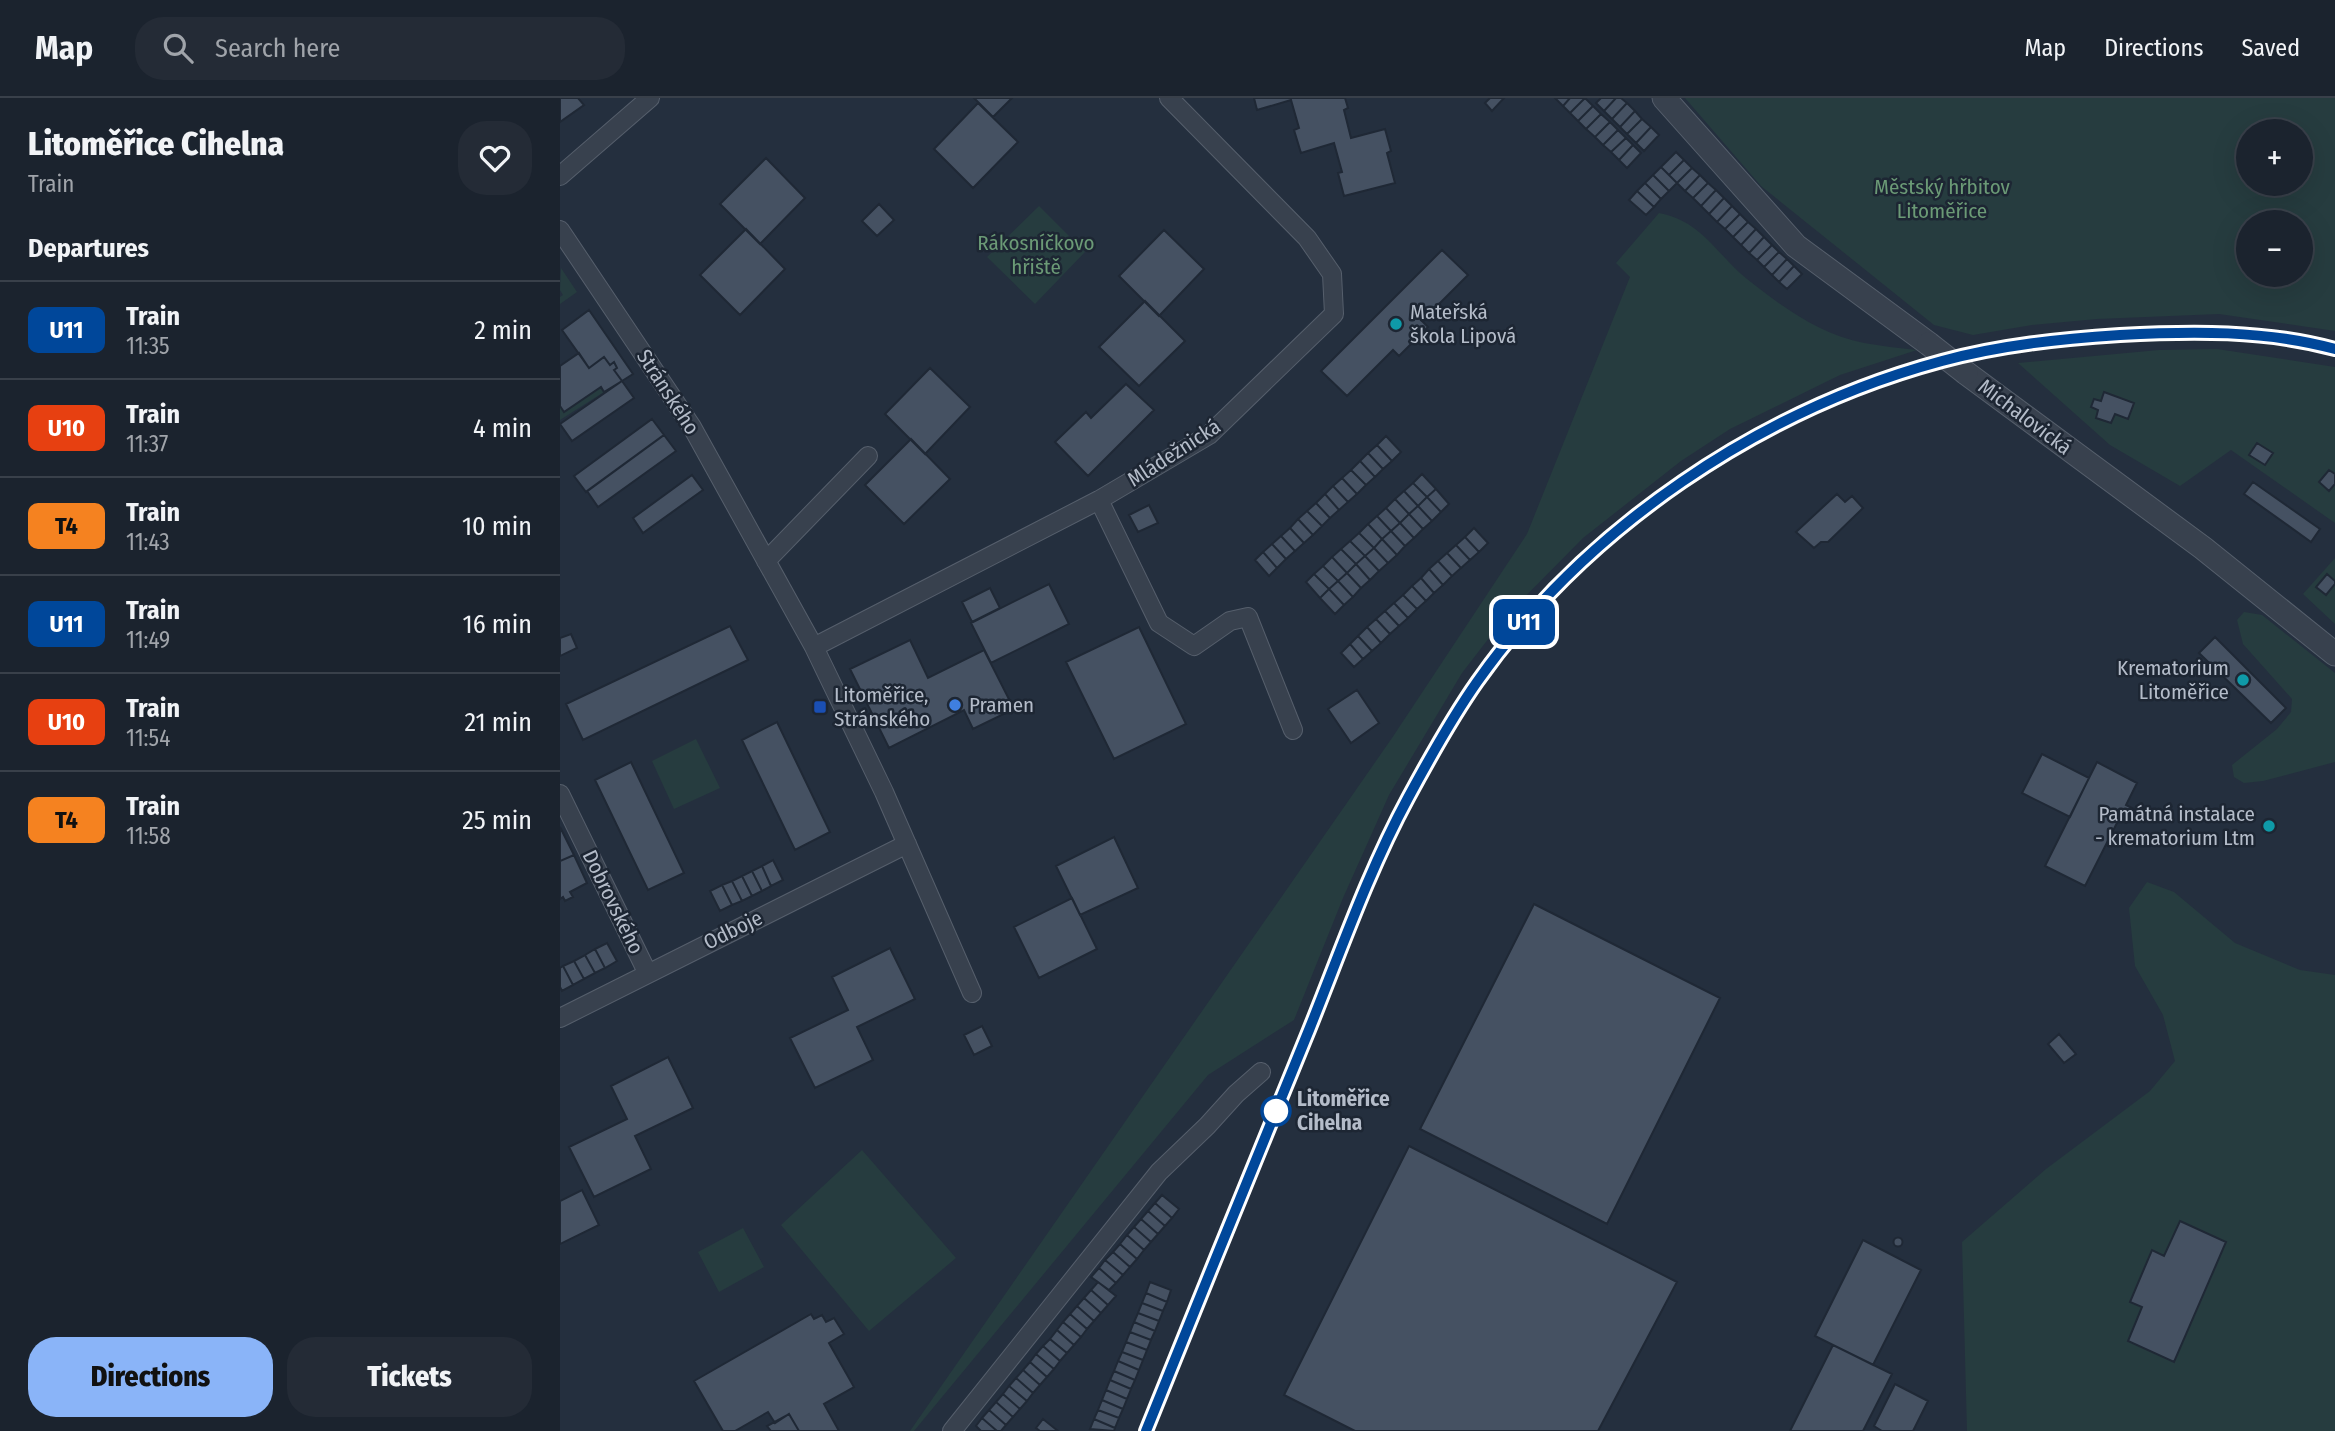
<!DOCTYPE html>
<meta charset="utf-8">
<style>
body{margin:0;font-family:"Fira Sans Condensed",sans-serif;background:#242b36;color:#f1f3f6;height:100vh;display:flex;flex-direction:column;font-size:26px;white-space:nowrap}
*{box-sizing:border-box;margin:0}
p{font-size:23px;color:#a0a4aa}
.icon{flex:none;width:38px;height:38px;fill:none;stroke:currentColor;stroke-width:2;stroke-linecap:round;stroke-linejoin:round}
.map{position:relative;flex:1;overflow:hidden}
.sheet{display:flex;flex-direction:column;background:#1b232e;width:560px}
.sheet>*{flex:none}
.badge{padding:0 14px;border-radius:10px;font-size:24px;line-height:46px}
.controls{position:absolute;left:1676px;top:21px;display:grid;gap:14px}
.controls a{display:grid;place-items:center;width:77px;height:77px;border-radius:50%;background:#1b232e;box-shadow:0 7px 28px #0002,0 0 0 2px #39404a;font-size:35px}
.map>.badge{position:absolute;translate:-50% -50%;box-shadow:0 0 0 4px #fff}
h2{padding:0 28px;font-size:26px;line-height:63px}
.round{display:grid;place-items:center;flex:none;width:74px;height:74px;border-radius:28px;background:#242b36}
.head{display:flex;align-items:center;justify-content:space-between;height:119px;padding:0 28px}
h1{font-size:33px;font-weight:800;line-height:52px}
.button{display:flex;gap:14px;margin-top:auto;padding:14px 28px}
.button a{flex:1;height:80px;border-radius:28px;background:#8ab4f8;color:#111;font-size:28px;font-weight:800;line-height:80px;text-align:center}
.button a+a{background:#242b36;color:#f1f3f6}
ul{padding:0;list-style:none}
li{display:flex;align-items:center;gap:21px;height:98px;padding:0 28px;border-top:2px solid #39404a}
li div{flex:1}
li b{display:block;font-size:26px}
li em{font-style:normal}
li .badge{min-width:77px;font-weight:700;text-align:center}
header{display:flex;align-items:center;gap:42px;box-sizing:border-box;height:98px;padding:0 35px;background:#1b232e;border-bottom:2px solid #39404a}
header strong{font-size:33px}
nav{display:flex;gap:38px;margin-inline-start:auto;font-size:24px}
.search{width:490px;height:63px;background:#242b36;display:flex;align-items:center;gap:18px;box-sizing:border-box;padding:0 24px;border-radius:28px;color:#a0a4aa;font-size:26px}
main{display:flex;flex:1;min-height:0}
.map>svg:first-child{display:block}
.green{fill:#263c3f;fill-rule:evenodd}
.building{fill:#455162;stroke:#1f2835;stroke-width:2}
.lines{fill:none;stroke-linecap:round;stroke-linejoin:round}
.minor-casing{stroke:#565f6c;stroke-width:20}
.tertiary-casing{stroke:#565f6c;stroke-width:25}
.minor{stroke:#38414e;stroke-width:18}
.tertiary{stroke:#38414e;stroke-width:23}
.rail{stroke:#5a6575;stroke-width:5;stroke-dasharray:7 7;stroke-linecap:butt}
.tertiary-bridge-casing{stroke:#565f6c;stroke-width:25;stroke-linecap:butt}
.tertiary-bridge{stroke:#38414e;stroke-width:23}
.line-casing{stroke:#fff;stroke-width:16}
.line{stroke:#00479a;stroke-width:10}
.culture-dot{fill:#0f9aa8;stroke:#1d2633;stroke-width:2.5}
.shop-dot{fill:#3f7fe0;stroke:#1d2633;stroke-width:2.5}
.transit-dot{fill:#1a4fb4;stroke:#1d2633;stroke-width:2.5}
.stop-dot{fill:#fff;stroke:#00479a;stroke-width:3.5}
.labels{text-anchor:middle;stroke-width:5;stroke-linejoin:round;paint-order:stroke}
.park-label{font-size:21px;fill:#6b9a76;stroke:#1d2633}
.poi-label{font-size:21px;fill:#b4bcc9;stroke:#1d2633;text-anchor:start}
.street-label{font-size:21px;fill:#b4bcc9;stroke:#1d2633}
.stop-label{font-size:21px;font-weight:bold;fill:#b4bcc9;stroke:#1d2633;text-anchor:start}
</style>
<header>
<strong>Map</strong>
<div class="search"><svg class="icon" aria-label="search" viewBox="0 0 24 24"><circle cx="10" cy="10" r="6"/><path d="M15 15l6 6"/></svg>Search here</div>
<nav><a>Map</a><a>Directions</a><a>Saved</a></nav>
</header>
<main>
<section class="sheet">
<div class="head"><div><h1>Litoměřice Cihelna</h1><p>Train</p></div><a class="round"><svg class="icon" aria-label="heart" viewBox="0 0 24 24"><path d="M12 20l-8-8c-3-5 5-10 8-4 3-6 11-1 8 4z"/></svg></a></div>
<h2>Departures</h2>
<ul>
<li><span class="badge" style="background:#00479a;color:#fff">U11</span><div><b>Train</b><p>11:35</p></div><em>2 min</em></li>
<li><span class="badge" style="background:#e74011;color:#fff">U10</span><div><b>Train</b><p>11:37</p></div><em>4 min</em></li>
<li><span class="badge" style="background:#f58220;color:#111">T4</span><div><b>Train</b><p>11:43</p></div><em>10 min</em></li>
<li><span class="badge" style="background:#00479a;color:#fff">U11</span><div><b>Train</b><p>11:49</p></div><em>16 min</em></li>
<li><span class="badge" style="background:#e74011;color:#fff">U10</span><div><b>Train</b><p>11:54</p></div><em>21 min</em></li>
<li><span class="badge" style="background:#f58220;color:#111">T4</span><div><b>Train</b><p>11:58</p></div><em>25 min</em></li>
</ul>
<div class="button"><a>Directions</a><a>Tickets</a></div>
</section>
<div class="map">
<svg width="1775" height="1333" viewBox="0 0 1775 1333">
<rect width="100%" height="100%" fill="#242f3e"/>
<!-- green -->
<path class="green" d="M1125,0H1775V233L1659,216L1537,221L1472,227L1413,237L1374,227L1201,88ZM1689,33H1741V86H1689ZM1689,124H1741V177H1689Z
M479,108L525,154L475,206L427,159Z
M1099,115C1142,123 1156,156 1187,181C1221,208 1260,237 1304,245C1321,248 1339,250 1357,252L1280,277L1170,331L1121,363L1023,440L946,518L902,575L829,697L783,800L734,922L648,977L354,1333H350L832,640L967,436L1070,179L1056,165Z
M1,170L17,194L0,206V199L3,197L0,192Z
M1657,251L1775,269V425L1671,352L1620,388L1550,347L1458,265L1599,252Z
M41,289L44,294L0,322V308L4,313Z
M1775,460V526L1743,496Z
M1684,514L1702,517L1775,575V664L1703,683L1684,685L1674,679L1672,667L1717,631L1731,614L1732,601L1683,546L1677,522Z
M136,641L160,690L114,711L92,663Z
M1587,784L1614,794L1675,845L1740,872L1775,877V1333H1407L1402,1144L1486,1071L1590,993L1615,963L1603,917L1575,868L1569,810Z
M302,1052L396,1160L309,1233L221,1127Z
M183,1130L204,1169L159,1194L138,1154Z"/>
<!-- building -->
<path class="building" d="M0,0H18L24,7L0,24Z
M414,0H452L433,19Z
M694,0H785L788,10L784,12L791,40L825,31L831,53L827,55L835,85L784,98L778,75L782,74L774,45L741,55L734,32L739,30L731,2L697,12Z
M930,0H944L932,13L925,5Z
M995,0H1010L1003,8Z
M1010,0H1025L1010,15L1003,8Z
M1025,0L1033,8L1018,23L1010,15Z
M1041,0H1056L1044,13L1036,5Z
M1056,0H1061L1067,5L1052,21L1044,13Z
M418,5L458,44L413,90L374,51Z
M1067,5L1075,13L1060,29L1052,21Z
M1033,8L1041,16L1026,31L1018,23Z
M1075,13L1082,21L1067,36L1060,29Z
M1041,16L1050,24L1035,39L1026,31Z
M1082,21L1091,29L1076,45L1067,36Z
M1050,24L1058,32L1043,47L1035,39Z
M1091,29L1099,37L1084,53L1076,45Z
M1058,32L1066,40L1051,54L1043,47Z
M1066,40L1073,47L1059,62L1051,54Z
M1073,47L1081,55L1067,70L1059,62Z
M1116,54L1124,62L1109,77L1101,69Z
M206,60L245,100L200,146L160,106Z
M1124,62L1132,70L1117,85L1109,77Z
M1101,69L1117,85L1109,93L1093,77Z
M1132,70L1140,77L1125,93L1117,85Z
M1093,77L1109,93L1101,101L1085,85Z
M1140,77L1148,85L1133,100L1125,93Z
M1085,85L1101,101L1094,109L1077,93Z
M1148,85L1156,92L1141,108L1133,100Z
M1156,92L1164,100L1149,116L1141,108Z
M1077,93L1094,109L1086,117L1069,102Z
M1164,100L1172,108L1157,124L1149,116Z
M319,106L334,122L317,138L302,123Z
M1172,108L1180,116L1165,131L1157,124Z
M1180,116L1188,124L1173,139L1165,131Z
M1188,124L1196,131L1181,147L1173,139Z
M186,131L225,171L180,217L140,177Z
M1196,131L1204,139L1189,155L1181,147Z
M604,132L644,171L599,218L559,178Z
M1204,139L1212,147L1197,162L1189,155Z
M1212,147L1219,154L1204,169L1197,162Z
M882,152L908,177L862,223L868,229L839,258L833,252L787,298L761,273Z
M1219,154L1227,161L1212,177L1204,169Z
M1227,161L1234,168L1219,184L1212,177Z
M1234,168L1242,176L1227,191L1219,184Z
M585,203L625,243L579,288L539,249Z
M29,212L73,276L62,283L54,272L57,270L54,264L50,267L44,259L29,270L2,232Z
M19,255L29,270L44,259L50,267L54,264L57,270L54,272L62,283L44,294L41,289L4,314L0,308V268Z
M370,270L410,309L365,356L325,316Z
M62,283L74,300L12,343L0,326Z
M566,286L594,312L528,378L495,344L526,314L531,320Z
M1544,294L1574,305L1568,321L1555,316L1551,325L1536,320L1538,312L1531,309L1534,301L1541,303Z
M92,321L104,337L26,394L14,378Z
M104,337L116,353L38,409L27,393Z
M826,338L841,354L832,363L817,347Z
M351,341L390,381L344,426L305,387Z
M1697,345L1713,355L1705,367L1689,357Z
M817,347L832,363L823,371L808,355Z
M808,355L823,371L815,379L800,363Z
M800,363L815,379L806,387L791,372Z
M791,372L806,387L797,396L782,380Z
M1769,372L1775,376V386L1769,393L1759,384Z
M862,376L876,391L867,399L853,385Z
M132,377L143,392L83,435L73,420Z
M782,380L797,396L788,404L773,388Z
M1693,384L1760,431L1751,444L1684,396Z
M853,385L867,399L858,408L844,393Z
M773,388L788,404L779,412L765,396Z
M876,391L889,406L881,414L867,399Z
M844,393L858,408L849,416L835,401Z
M765,396L779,412L770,420L756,405Z
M1277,396L1285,404L1292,398L1303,410L1268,444H1261L1254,450L1236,434Z
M867,399L881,414L872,423L858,408Z
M835,401L849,416L840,425L826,410Z
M756,405L770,420L762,428L747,413Z
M589,407L598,425L578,434L569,417Z
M858,408L872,423L863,431L849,416Z
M826,410L840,425L831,433L817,418Z
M747,413L762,428L753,437L738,421Z
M849,416L863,431L854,440L840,425Z
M817,418L831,433L822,441L808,426Z
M738,421L753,437L744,445L730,430Z
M840,425L854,440L845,448L831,433Z
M808,426L822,441L814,450L799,435Z
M730,430L744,445L735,453L721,438Z
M914,430L928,445L919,454L905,439Z
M831,433L845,448L837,457L822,441Z
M799,435L814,450L805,458L790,443Z
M721,438L735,453L726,461L712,446Z
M905,439L919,454L910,462L896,447Z
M822,441L837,457L828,465L814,450Z
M790,443L805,458L796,466L781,451Z
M712,446L726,461L717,470L703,454Z
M896,447L910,462L901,470L887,455Z
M814,450L828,465L819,473L805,458Z
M781,451L796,466L787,475L772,459Z
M703,454L717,470L709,478L695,462Z
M887,455L901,470L892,478L878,463Z
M805,458L819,473L810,482L796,466Z
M772,459L787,475L778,483L763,468Z
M878,463L892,478L883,487L869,471Z
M796,466L810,482L801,490L787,475Z
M763,468L778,483L769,491L754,476Z
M869,471L883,487L874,495L861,480Z
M787,475L801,490L793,499L778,483Z
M754,476L769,491L760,500L746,484Z
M1767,476L1775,483V486L1766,497L1756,489Z
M861,480L874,495L866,503L852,488Z
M778,483L793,499L784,507L769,491Z
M489,486L509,526L431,565L411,525Z
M852,488L866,503L857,511L843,497Z
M430,490L440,510L412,524L402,504Z
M769,491L784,507L775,516L760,500Z
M843,497L857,511L848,520L834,505Z
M834,505L848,520L839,528L825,513Z
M825,513L839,528L830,536L816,521Z
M816,521L830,536L821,545L807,529Z
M170,528L188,562L23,642L6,606Z
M579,529L626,626L554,661L506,564Z
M807,529L821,545L812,553L798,538Z
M11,536L17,550L0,558V540Z
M798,538L812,553L803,561L790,546Z
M1655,539L1726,610L1711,625L1639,555Z
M350,542L368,580L424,552L454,611L413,631L404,612L329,650L290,571Z
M790,546L803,561L794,569L781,555Z
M797,592L819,625L791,645L768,611Z
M217,624L270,734L235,752L182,642Z
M1482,656L1529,680L1510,719L1462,695Z
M71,664L124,775L88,792L35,682Z
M1537,664L1577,685L1566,707L1574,711L1566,725L1559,721L1525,788L1485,768Z
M0,729L14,757L0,763Z
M554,739L578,790L520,817L496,768Z
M14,757L27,785L10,794L13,799L5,803L3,799L0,801V763Z
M213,762L223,782L211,788L202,768Z
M202,768L211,788L202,793L192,773Z
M192,773L202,793L192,798L182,778Z
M182,778L192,798L182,803L172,783Z
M172,783L182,803L172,807L162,787Z
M162,787L172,807L160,813L150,793Z
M512,800L537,851L479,880L454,829Z
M974,806L1160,900L1047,1126L860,1031Z
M47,845L57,863L45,870L35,851Z
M330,850L355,901L297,929L313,962L255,990L230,940L288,912L272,879Z
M35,851L45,870L35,875L25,857Z
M25,857L35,875L24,881L14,863Z
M14,863L24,881L13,887L3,868Z
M3,868L13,887L2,893L0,889V870Z
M422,928L432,948L414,957L404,937Z
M1499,936L1516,956L1504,965L1488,946Z
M108,959L133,1010L75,1038L91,1071L34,1099L9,1049L67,1021L51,988Z
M849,1048L1117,1184L1038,1333H795L724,1297Z
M22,1092L39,1127L0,1146V1103Z
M602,1097L619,1111L612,1120L595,1105Z
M595,1105L612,1120L605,1128L588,1113Z
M588,1113L605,1128L598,1136L581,1121Z
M581,1121L598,1136L591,1144L574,1129Z
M1620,1123L1666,1144L1614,1264L1568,1243L1582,1209L1570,1204L1592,1152L1604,1158Z
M574,1129L591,1144L584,1152L567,1137Z
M567,1137L584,1152L577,1161L560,1146Z
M1333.5 1144a4.5 4.5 0 1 1 9 0a4.5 4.5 0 1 1-9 0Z
M1303,1142L1361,1172L1313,1267L1255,1238Z
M560,1146L577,1161L570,1169L553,1154Z
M553,1154L570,1169L563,1177L545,1162Z
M545,1162L563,1177L556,1185L539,1170Z
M539,1170L556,1185L549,1192L531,1179Z
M538,1184L556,1198L548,1207L531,1192Z
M590,1184L611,1192L607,1204L586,1195Z
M531,1192L548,1207L541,1215L524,1200Z
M586,1195L607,1204L603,1213L582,1205Z
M524,1200L541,1215L534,1223L517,1208Z
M582,1205L603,1213L599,1223L578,1215Z
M517,1208L534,1223L527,1231L510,1216Z
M578,1215L599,1223L595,1233L574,1224Z
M251,1216L254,1221L262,1217L266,1224L274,1220L284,1236L269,1245L294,1289L264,1306L279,1333H239L229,1316L215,1325L208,1314L175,1333H163L134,1283Z
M510,1216L527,1231L521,1239L503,1224Z
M503,1224L521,1239L514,1247L497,1232Z
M574,1224L595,1233L591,1242L570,1234Z
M497,1232L514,1247L507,1255L490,1241Z
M570,1234L591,1242L587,1252L566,1244Z
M490,1241L507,1255L500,1263L483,1248Z
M566,1244L587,1252L583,1262L562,1254Z
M1273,1247L1332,1276L1303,1333H1230Z
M483,1248L500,1263L494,1271L476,1256Z
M562,1254L583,1262L579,1272L558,1263Z
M476,1256L494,1271L487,1279L470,1264Z
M558,1263L579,1272L575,1282L554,1273Z
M470,1264L487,1279L480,1287L463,1272Z
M463,1272L480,1287L473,1295L456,1280Z
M554,1273L575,1282L571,1291L550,1282Z
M456,1280L473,1295L467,1303L449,1288Z
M550,1282L571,1291L567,1301L546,1292Z
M1335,1286L1368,1303L1353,1333H1322L1314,1328Z
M449,1288L467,1303L460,1311L443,1296Z
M546,1292L567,1301L563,1311L542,1302Z
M443,1296L460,1311L453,1319L436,1304Z
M542,1302L563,1311L559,1320L538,1312Z
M436,1304L453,1319L446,1327L429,1312Z
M429,1312L446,1327L441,1333H437L422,1320Z
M538,1312L559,1320L555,1330L534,1321Z
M229,1316L239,1333H211L207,1328Z
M422,1320L437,1333H421L416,1328Z
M483,1321L498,1333H480L476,1330Z
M534,1321L555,1330L554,1333L530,1331Z"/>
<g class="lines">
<defs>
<path id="minor" d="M0,78L90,0
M0,132L132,329L254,549L324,694L412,895
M539,402L599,525L634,548L670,523L688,519L733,632
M206,463L308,358
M254,549L539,402L649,337L774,216L772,176L747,140L609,0
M0,696L87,874
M0,920L347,746
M392,1333L599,1074L647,1028L676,996L701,974"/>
<path id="tertiary" d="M1104,0L1236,148L1369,246
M1406,275L1643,450L1775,556"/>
</defs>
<!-- minor casing -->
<use href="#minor" class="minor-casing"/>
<!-- tertiary casing -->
<use href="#tertiary" class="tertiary-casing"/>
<!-- minor -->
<use href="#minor" class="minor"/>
<!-- tertiary -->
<use href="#tertiary" class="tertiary"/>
<!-- rail -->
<path class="rail" d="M586,1333C640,1199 694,1066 749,932C773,874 796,815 821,758C830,738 838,719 848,700C880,640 915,578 961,527C1074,401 1218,307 1382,263C1441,247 1500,241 1560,237C1631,233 1705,232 1775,251"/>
<defs>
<path id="tertiary-bridge" d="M1369,246L1406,275"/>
</defs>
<!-- tertiary-bridge casing -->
<use href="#tertiary-bridge" class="tertiary-bridge-casing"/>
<!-- tertiary-bridge -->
<use href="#tertiary-bridge" class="tertiary-bridge"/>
</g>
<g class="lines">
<defs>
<path id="line" d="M586,1333C640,1199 694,1066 749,932C780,855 808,774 848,700C869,661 891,621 917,584C1026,429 1200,312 1382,263C1441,247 1500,241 1560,237C1631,233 1705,232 1775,251"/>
</defs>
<!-- line casing -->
<use href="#line" class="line-casing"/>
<!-- line -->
<use href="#line" class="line"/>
</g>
<!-- markers -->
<g class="culture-dot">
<circle cx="836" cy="226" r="7"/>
<circle cx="1683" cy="582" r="7"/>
<circle cx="1709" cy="728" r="7"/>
</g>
<circle class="shop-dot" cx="395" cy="607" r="7"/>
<rect class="transit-dot" x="253" y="602" width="14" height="14" rx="3.5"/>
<circle class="stop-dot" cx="716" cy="1013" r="14"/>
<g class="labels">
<!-- park labels -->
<g class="park-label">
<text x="1382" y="96">Městský hřbitov<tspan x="1382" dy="24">Litoměřice</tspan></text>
<text x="476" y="152">Rákosníčkovo<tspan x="476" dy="24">hřiště</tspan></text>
</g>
<!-- poi labels -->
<g class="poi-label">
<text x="850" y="221">Mateřská<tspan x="850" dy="24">škola Lipová</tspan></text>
<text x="1669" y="577" text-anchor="end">Krematorium<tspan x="1669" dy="24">Litoměřice</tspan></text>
<text x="274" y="604">Litoměřice,<tspan x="274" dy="24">Stránského</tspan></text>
<text x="409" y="614">Pramen</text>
<text x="1695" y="723" text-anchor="end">Památná instalace<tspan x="1695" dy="24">- krematorium Ltm</tspan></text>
</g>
<!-- street labels -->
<g class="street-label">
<text transform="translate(108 294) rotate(57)" y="7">Stránského</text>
<text transform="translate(1465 319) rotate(37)" y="7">Michalovická</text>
<text transform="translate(614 355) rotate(-33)" y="7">Mládežnická</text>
<text transform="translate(53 804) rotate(64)" y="7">Dobrovského</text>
<text transform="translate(173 832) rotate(-26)" y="7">Odboje</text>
</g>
<!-- stop labels -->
<g class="stop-label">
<text x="737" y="1008">Litoměřice<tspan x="737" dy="24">Cihelna</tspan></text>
</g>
</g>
</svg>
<div class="controls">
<a>+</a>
<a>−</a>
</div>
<b class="badge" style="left:964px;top:524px;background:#00479a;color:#fff">U11</b>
</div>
</main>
